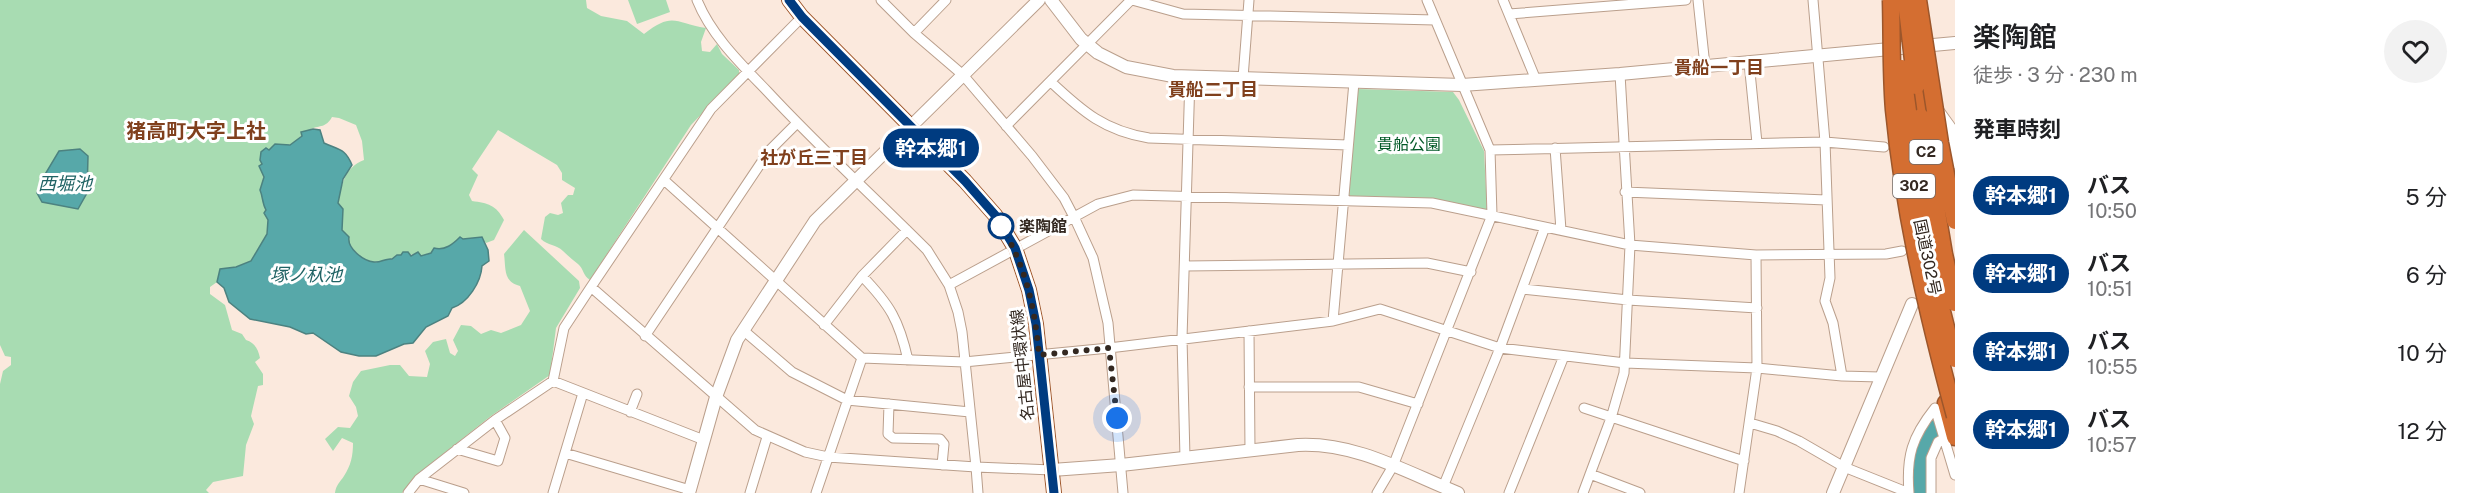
<!DOCTYPE html>
<html lang="ja">
<meta charset="utf-8">
<style>
body{margin:0;font-family:"Public Sans","Noto Sans JP",sans-serif;background:#f2f2f2;color:#202124;height:100vh;display:flex;flex-direction:column;font-size:22px;white-space:nowrap}
*{box-sizing:border-box;margin:0}
p{font-size:20px;color:#757577}
.icon{flex:none;width:33px;height:33px;fill:none;stroke:currentColor;stroke-width:2;stroke-linecap:round;stroke-linejoin:round}
.map{position:relative;flex:1;overflow:hidden}
.drawer{display:flex;flex-direction:column;background:#fff;width:510px}
.drawer>*{flex:none}
.badge{padding:0 12px;border-radius:20px;font-size:21px;line-height:39px}
.you{position:absolute;width:30px;height:30px;margin:-15px;border:4px solid #fff;border-radius:50%;background:#1a73e8;box-shadow:0 0 0 9px #1a73e833}
.map>.badge{position:absolute;translate:-50% -50%;box-shadow:0 0 0 3px #fff}
h2{padding:0 18px;font-size:22px;line-height:54px}
.round{display:grid;place-items:center;flex:none;width:63px;height:63px;border-radius:32px;background:#f2f2f2}
.head{display:flex;align-items:center;justify-content:space-between;height:102px;padding:0 18px}
h1{font-size:28px;font-weight:600;line-height:45px}
ul{padding:0;list-style:none}
li{display:flex;align-items:center;gap:18px;height:78px;padding:0 18px}
li div{flex:1}
li b{display:block;font-size:22px}
li em{font-style:normal}
li .badge{min-width:66px;font-weight:700;text-align:center}
main{display:flex;flex:1;min-height:0}
.map>svg:first-child{display:block}
.green{fill:#a8dcb2}
.water{fill:#57a8a9;stroke:#4c8280;stroke-width:1.5}
.lines{fill:none;stroke-linecap:round;stroke-linejoin:round}
.river{stroke:#57a8a9;stroke-width:15}
.street-casing{stroke:#ba9f8c;stroke-width:11}
.secondary-casing{stroke:#ba9f8c;stroke-width:14}
.primary-casing{stroke:#9c562b;stroke-width:16}
.highway-casing{stroke:#9c562b;stroke-width:19}
.street{stroke:#fff;stroke-width:9}
.secondary{stroke:#fff;stroke-width:12}
.primary{stroke:#e5a883;stroke-width:14}
.highway{stroke:#d46e31;stroke-width:16}
.highway-bridge-casing{stroke:#9c562b;stroke-width:19;stroke-linecap:butt}
.highway-bridge{stroke:#d46e31;stroke-width:16}
.line-casing{stroke:#fff;stroke-width:14}
.line{stroke:#003b80;stroke-width:9}
.walk{stroke:#332821;stroke-width:6;stroke-dasharray:0 10.8}
.stop-dot{fill:#fff;stroke:#003b80;stroke-width:3}
.labels{text-anchor:middle;stroke-width:6;stroke-linejoin:round;paint-order:stroke}
.shield{fill:#fff;stroke:#706864;stroke-width:1.5}
.shield-label{font-size:15px;font-weight:bold;fill:#332821}
.park-label{font-size:16px;fill:#025927;stroke:#fff}
.stop-label{font-size:16px;font-weight:bold;fill:#332821;stroke:#fff;text-anchor:start}
.street-label{font-size:16px;fill:#332821;stroke:#fff}
.neighbourhood-label{font-size:18px;font-weight:bold;fill:#80401d;stroke:#fff}
.water-label{font-size:18px;font-style:italic;fill:#206364;stroke:#fff}
.quarter-label{font-size:20px;font-weight:bold;fill:#80401d;stroke:#fff}
</style>
<main>
<div class="map">
<svg width="1955" height="493" viewBox="0 0 1955 493">
<rect width="100%" height="100%" fill="#fbe9dd"/>
<!-- green -->
<path class="green" d="M0,0H586L587,8L601,16L627,21L644,34C673,11 675,23 706,28L701,42L702,51L710,52L717,44L722,54L739,70V75L691,125L590,280C583,276 584,269 578,264C573,260 568,256 563,251C556,244 548,246 541,239L545,217L550,213L558,215L563,213L561,203L568,195H573L575,188L562,180V173L557,165L498,130L472,169L478,175L469,195L472,201C488,203 496,205 504,220L494,240L486,243L481,237L463,239L460,237L450,246L421,256L418,252C411,256 407,254 400,256C391,258 382,262 373,262C362,263 344,240 342,230C340,219 345,212 338,203C342,184 344,168 364,160L362,141L356,125L339,118L332,117C326,128 320,125 311,129C298,134 296,148 280,145L262,164L266,210L264,213L268,220L267,234L251,261L236,267L220,269L217,282L210,287V294L225,305L232,330L242,334L246,340C255,343 258,349 260,358L255,362L263,374V385L258,386L251,416L254,424L246,445L243,476L213,482L206,490L209,493H0V384L3,371L11,365V357L5,356L0,345Z
M628,0H666L670,12L637,24Z
M1358,89L1453,92L1459,100L1484,151L1487,210L1432,198L1349,196Z
M524,230L579,281L580,288L556,328L550,375L491,416L414,477L402,493H335C336,485 340,482 344,476C351,465 353,456 353,443L342,438L333,451L325,439L338,427L350,428L358,416L356,407L349,396L353,382L361,371L390,365H400L409,376L427,377L430,364L425,351L433,342L446,339L450,353L455,356L458,351L453,340L461,325L471,326L481,334L491,330L501,333L521,325L530,311L520,286C503,282 506,269 504,254Z"/>
<!-- water -->
<path class="water" d="M313,129L320,130L324,143C339,150 345,148 352,165L343,179L338,203L343,209L342,230L349,237C347,248 363,261 374,262C381,263 385,258 392,259L397,255H401L403,252H408L411,256L418,252L421,256L431,253L434,248C445,251 453,244 460,237L463,239L482,237L488,250L489,261L482,266C481,282 468,303 452,308L448,316L426,327L413,343L404,344L376,356H359L341,352L313,333L306,334L290,327L250,319L229,302L224,288L217,282L220,269L236,267L251,261L267,234L268,220L264,213L266,210C262,203 263,197 260,190L264,177L259,166L262,164L260,160L261,152L266,148L269,150L275,144L290,145L302,136L301,132Z
M80,149L88,156L87,193L78,209L42,202L37,193L44,176L59,151Z"/>
<g class="lines">
<!-- river -->
<path class="river" d="M1920,493C1919,451 1919,440 1951,411"/>
<defs>
<path id="street" d="M881,0L914,33L963,75L1032,156L1064,198L1075,219L1093,258L1108,323L1123,493
M1132,0L1183,14L1435,20
M1503,0L1536,80
M1698,0L1705,66
M1813,0L1825,142L1830,278L1825,301L1833,323L1842,376
M1509,14L1686,0
M914,33L946,0
M1749,62L1757,143
M1243,78L1249,0
M1051,82C1083,112 1105,131 1149,138L1348,145
M1938,109L1951,127L1955,164
M1006,126L1131,0
M1555,148L1561,230
M1490,150L1825,142L1884,147
M664,180L862,358L964,362L1109,348L1333,321L1380,309L1500,348L1625,363L1757,368L1842,376L1880,377
M1625,192L1826,200
M1185,266L1427,263L1471,272
M862,276C890,305 899,320 908,360
M949,285L1098,204L1133,195L1432,203L1630,245L1756,255L1886,254L1902,251
M591,287L711,109L802,17
M1523,289L1628,300L1757,308
M1333,321L1354,82
M824,325L862,276L907,230
M743,330L792,372L847,400L970,412
M1249,331L1250,451
M645,336L769,151L797,123
M553,381L704,440
M1249,387H1359L1418,404
M889,404L888,434L893,438L940,439L944,444L942,465
M1584,408L1744,461
M1935,408L1955,475
M630,412L637,394
M1750,423L1777,431L1799,441L1844,467L1909,493C1906,456 1912,437 1935,408
M457,449L498,461L505,438L495,420
M565,453L690,490
M1185,458L1182,338L1190,77
M1590,474L1640,493
M419,479L464,493
M1443,487L1500,348L1545,227
M408,493L419,479L495,420L553,381L564,328L591,287L755,430L805,452L828,457L976,467L962,332L958,312L949,285L927,250C874,197 818,146 767,91C741,64 711,35 697,0
M553,493L583,393
M750,493L767,437
M816,493L862,358
M978,493L976,467L1052,470
M1377,493L1393,466L1492,215L1490,150L1427,0
M1509,493L1564,356
M1583,493L1611,418L1624,373L1630,245L1620,74
M1739,493L1757,368L1756,255
M1931,493V458L1938,442L1945,438"/>
<path id="secondary" d="M1051,0L1081,39L1098,53L1126,67L1173,76L1462,85L1620,74L1955,43
M1052,470L1121,465L1298,445C1355,442 1406,472 1458,493
M689,493L716,397L737,340L815,221L1039,0
M1833,493L1912,304"/>
<path id="primary" d="M789,0L802,17L965,181L995,215L1015,248L1029,290L1036,324L1054,493"/>
<path id="highway" d="M1919,70L1927,130
M1946,403L1955,437"/>
</defs>
<!-- street casing -->
<use href="#street" class="street-casing"/>
<!-- secondary casing -->
<use href="#secondary" class="secondary-casing"/>
<!-- primary casing -->
<use href="#primary" class="primary-casing"/>
<!-- highway casing -->
<use href="#highway" class="highway-casing"/>
<!-- street -->
<use href="#street" class="street"/>
<!-- secondary -->
<use href="#secondary" class="secondary"/>
<!-- primary -->
<use href="#primary" class="primary"/>
<!-- highway -->
<use href="#highway" class="highway"/>
<defs>
<path id="highway-bridge" d="M1891,0C1892,36 1891,74 1894,110C1904,214 1928,316 1955,416
M1906,0L1916,86
M1918,0L1940,143L1955,221
M1902,68C1916,165 1926,265 1955,359
M1921,117L1944,254L1955,303"/>
</defs>
<!-- highway-bridge casing -->
<use href="#highway-bridge" class="highway-bridge-casing"/>
<!-- highway-bridge -->
<use href="#highway-bridge" class="highway-bridge"/>
</g>
<g class="lines">
<defs>
<path id="line" d="M789,0L802,17L965,181L995,215L1015,248L1029,290L1036,324L1054,493"/>
</defs>
<!-- line casing -->
<use href="#line" class="line-casing"/>
<!-- line -->
<use href="#line" class="line"/>
<!-- walk -->
<path class="walk" d="M1001,226C1026,266 1035,309 1039,355L1109,348L1117,418"/>
</g>
<!-- markers -->
<circle class="stop-dot" cx="1001" cy="226" r="12"/>
<g class="labels">
<!-- shield labels -->
<g class="shield">
<rect x="1909.5" y="140" width="33" height="24" rx="4.5"/>
<rect x="1893" y="174" width="42" height="24" rx="4.5"/>
</g>
<g class="shield-label">
<text x="1926" y="157">C2</text>
<text x="1914" y="191">302</text>
</g>
<!-- park labels -->
<g class="park-label">
<text x="1409" y="150">貴船公園</text>
</g>
<!-- stop labels -->
<g class="stop-label">
<text x="1019" y="232">楽陶館</text>
</g>
<!-- street labels -->
<g class="street-label">
<text transform="translate(1928 257) rotate(78)" y="6">国道302号</text>
<text transform="translate(1022 365) rotate(-96)" y="6">名古屋中環状線</text>
</g>
<!-- neighbourhood labels -->
<g class="neighbourhood-label">
<text x="1719" y="74">貴船一丁目</text>
<text x="1213" y="96">貴船二丁目</text>
<text x="814" y="164">社が丘三丁目</text>
</g>
<!-- water labels -->
<g class="water-label">
<text x="65" y="190">西堀池</text>
<text x="306" y="281">塚ノ杁池</text>
</g>
<!-- quarter labels -->
<g class="quarter-label">
<text x="196" y="138">猪高町大字上社</text>
</g>
</g>
</svg>
<div class="you" style="left:1117px;top:418px"></div>
<b class="badge" style="left:931px;top:148px;background:#003b80;color:#fff">幹本郷1</b>
</div>
<section class="drawer">
<div class="head"><div><h1>楽陶館</h1><p>徒歩 · 3 分 · 230 m</p></div><a class="round"><svg class="icon" aria-label="heart" viewBox="0 0 24 24"><path d="M12 20l-8-8c-3-5 5-10 8-4 3-6 11-1 8 4z"/></svg></a></div>
<h2>発車時刻</h2>
<ul>
<li><span class="badge" style="background:#003b80;color:#fff">幹本郷1</span><div><b>バス</b><p>10:50</p></div><em>5 分</em></li>
<li><span class="badge" style="background:#003b80;color:#fff">幹本郷1</span><div><b>バス</b><p>10:51</p></div><em>6 分</em></li>
<li><span class="badge" style="background:#003b80;color:#fff">幹本郷1</span><div><b>バス</b><p>10:55</p></div><em>10 分</em></li>
<li><span class="badge" style="background:#003b80;color:#fff">幹本郷1</span><div><b>バス</b><p>10:57</p></div><em>12 分</em></li>
</ul>
</section>
</main>
